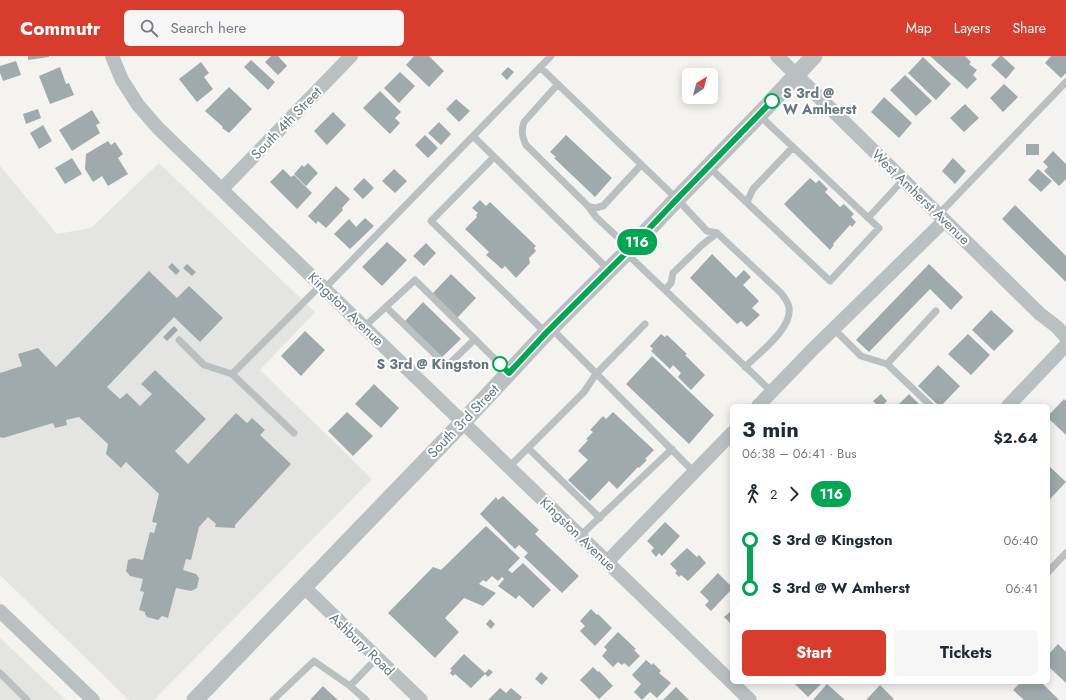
<!DOCTYPE html>
<meta charset="utf-8">
<style>
body{margin:0;font-family:Jost,sans-serif;background:#f6f6f7;color:#1f2937;height:100vh;display:flex;flex-direction:column;font-size:15px;white-space:nowrap}
*{box-sizing:border-box;margin:0}
p{font-size:13px;color:#747a83}
.icon{flex:none;width:22px;height:22px;fill:none;stroke:currentColor;stroke-width:2;stroke-linecap:round;stroke-linejoin:round}
.map{position:relative;flex:1;overflow:hidden}
.details{position:absolute;left:730px;top:348px;width:320px;height:280px;display:flex;flex-direction:column;background:#fff;border-radius:6px;box-shadow:0 2px 10px #0003}
.details>*{flex:none}
.badge{padding:0 8px;border-radius:13px;font-size:14px;line-height:26px}
.needle{width:26px;rotate:36deg}
.tools{position:absolute;left:682px;top:12px;display:grid;gap:8px}
.tools a{display:grid;place-items:center;width:36px;height:36px;border-radius:6px;background:#fff;box-shadow:0 2px 10px #0003;font-size:20px}
.map>.badge{position:absolute;translate:-50% -50%;box-shadow:0 0 0 2px #fff}
.legs{display:flex;align-items:center;gap:6px;height:44px;padding:0 12px;font-size:13px}
.legs p{margin-inline-start:auto}
.headline{display:flex;align-items:center;justify-content:space-between;height:68px;padding:0 12px}
h1{font-size:22px;font-weight:700;line-height:30px}
.cta{display:flex;gap:8px;margin-top:auto;padding:8px 12px}
.cta a{flex:1;height:46px;border-radius:6px;background:#d73c2d;color:#fff;font-size:16px;font-weight:700;line-height:46px;text-align:center}
.cta a+a{background:#f6f6f7;color:#1f2937}
ul{padding:0 12px;list-style:none}
li{display:flex;align-items:center;gap:14px;height:48px;font-size:15px}
li i{display:grid;place-items:center;width:6px;height:100%;margin:0 5px;background:currentColor}
li i::after{content:'';width:10px;height:10px;margin:-5px;border:3px solid;border-radius:50%;background:#fff}
li p{margin-inline-start:auto}
li:first-child i{background:linear-gradient(#0000 50%,currentColor 0)}
li:last-child i{background:linear-gradient(currentColor 50%,#0000 0)}
header{display:flex;align-items:center;gap:24px;box-sizing:border-box;height:56px;padding:0 20px;background:#d73c2d;color:#fff}
header strong{font-size:19px}
nav{display:flex;gap:22px;margin-inline-start:auto;font-size:14px}
.search{width:280px;height:36px;background:#f6f6f7;display:flex;align-items:center;gap:10px;box-sizing:border-box;padding:0 14px;border-radius:6px;color:#747a83;font-size:15px}
.map>svg:first-child{display:block}
.built{fill:#e4e5e3}
.building{fill:#9faaad}
.lines{fill:none;stroke-linecap:round;stroke-linejoin:round}
.service{stroke:#bac0c2;stroke-width:7}
.minor{stroke:#bac0c2;stroke-width:14}
.tertiary{stroke:#bac0c2;stroke-width:17}
.line-1-casing{stroke:#fff;stroke-width:9}
.line-1{stroke:#00a651;stroke-width:6}
.stop-1-dot{fill:#fff;stroke:#00a651;stroke-width:2}
.labels{text-anchor:middle;stroke-width:4;stroke-linejoin:round;paint-order:stroke}
.stop-label{font-size:14px;font-weight:bold;fill:#64777f;stroke:#fff;text-anchor:start}
.street-label{font-size:14px;fill:#64777f;stroke:#fff}
</style>
<header>
<strong>Commutr</strong>
<div class="search"><svg class="icon" aria-label="search" viewBox="0 0 24 24"><circle cx="10" cy="10" r="6"/><path d="M15 15l6 6"/></svg>Search here</div>
<nav><a>Map</a><a>Layers</a><a>Share</a></nav>
</header>
<div class="map">
<svg width="1066" height="644" viewBox="0 0 1066 644">
<rect width="100%" height="100%" fill="#f4f3f0"/>
<!-- built -->
<path class="built" d="M159,107L315,256L260,314L372,423L154,644H129L0,519V110L57,178L91,172Z
M0,582L66,644H0Z"/>
<!-- building -->
<path class="building" d="M28,0H49V1L28,4Z
M271,0H278L287,10L278,19L265,6Z
M414,0H429L444,15L429,31L406,9Z
M930,0H965L971,6L969,8L977,14L973,19L977,23L967,33Z
M1000,0H1002L1015,12L1006,23L991,9Z
M1051,0H1066V17L1061,22L1045,7Z
M923,1L951,28L936,44L908,17Z
M251,4L275,26L268,34L244,11Z
M16,5L21,19L3,25L0,17V10Z
M201,6L209,17L204,21L213,33L197,46L179,23Z
M60,11L66,28L69,27L74,39L50,48L39,20Z
M508,11L514,16L507,24L501,18Z
M400,16L415,30L399,47L384,32Z
M905,19L932,45L916,60L890,34Z
M1004,28L1018,41L1003,56L990,42Z
M229,31L252,53L229,77L222,72L223,71L205,55Z
M380,35L401,56L395,62L400,67L390,78L363,52Z
M884,41L912,67L899,82L871,56Z
M456,43L470,55L459,66L446,53Z
M965,48L979,62L964,76L950,62Z
M38,53L41,62L26,68L23,58Z
M92,54L100,67L96,69L100,77L72,95L59,74Z
M333,56L346,69L327,89L314,75Z
M439,66L451,78L441,89L428,77Z
M43,69L52,85L39,93L30,77Z
M425,79L438,92L428,102L415,89Z
M566,79L612,122L595,141L554,102L556,101L550,96Z
M108,85L111,89L115,86L123,98L118,102L128,118L108,130L102,120L93,126L85,113L86,98Z
M1026,88H1039V99H1026Z
M1053,95L1066,108V123L1059,130L1044,115L1048,111L1043,106Z
M72,102L82,118L65,128L55,112Z
M953,102L966,115L955,128L942,115Z
M308,107L318,117L306,130L294,118L302,109L304,111Z
M283,113L291,121L294,119L312,137L297,153L270,126Z
M394,113L407,125L395,137L382,125Z
M1038,113L1052,125L1041,136L1028,124Z
M364,122L374,132L363,143L353,133Z
M810,122L816,127L819,124L828,133L825,136L840,151L844,148L854,158L851,161L856,166L852,171L850,169L833,188L834,189L830,194L784,148Z
M336,130L350,143L342,152L343,154L326,172L318,165L316,168L308,160Z
M480,144L486,150L490,146L536,190L534,192L536,195L529,202L530,207L516,222L505,210L502,213L486,199L489,196L465,173L477,161L476,159L478,157L472,152Z
M1015,149L1066,200V226L1002,163Z
M365,162L374,170L350,193L334,178L349,163L356,171Z
M387,186L407,204L382,230L362,211Z
M426,187L436,197L424,210L413,200Z
M712,198L736,222L744,214L751,221L743,229L759,245L752,252L760,259L747,271L741,265L737,268L690,222Z
M172,207L180,215L176,219L168,211Z
M187,208L196,216L192,220L183,212Z
M929,208L963,241L951,254L930,233L869,296L856,284Z
M149,215L177,242L189,230L223,262L200,286L174,261L107,331L120,343L127,337L140,350L152,338L141,328L155,314L206,363L175,395L188,408L236,357L247,367L252,362L265,374L260,379L291,408L235,469V472L215,471L216,468L208,461L199,471L191,504L186,503L183,514L196,518L199,522L197,532L191,535L176,532L168,562L162,560L158,564L147,561L145,558V556L139,554L144,536L140,535L143,523L130,520L126,515L128,504L134,502L143,504L150,476L154,477L157,467L152,466L159,438L126,406L121,412L106,398L108,388L79,361L66,364L67,369L55,372L53,367L3,382L0,381V317L22,310L18,298L38,292L56,311Z
M451,218L476,242L457,262L432,238Z
M423,246L461,283L441,302L405,265Z
M991,254L1014,275L994,295L972,274Z
M174,270L178,274L167,285L163,281Z
M305,275L325,294L301,320L281,300Z
M661,278L665,281L667,279L687,298L685,299L705,319L691,334L678,321L681,317L673,309L670,313L651,295L653,293L650,290Z
M968,278L990,299L971,319L948,298Z
M652,300L714,359L689,388L626,328Z
M938,309L960,330L941,350H939L918,330Z
M374,328L399,352L381,372L355,348Z
M881,338L887,345L882,350H878L873,345Z
M909,338L921,350H897Z
M1064,343L1066,345V379L1048,362V360Z
M347,356L373,380L353,400L328,375Z
M613,356L654,394L645,403L647,404L639,412L638,411L617,433L609,425L590,445L568,424L588,404L578,395L588,384L586,383L593,376L590,374L603,360L606,363Z
M1048,409L1066,426L1050,443L1048,441Z
M503,440L539,474L535,478L579,520L562,537L524,501L528,497L519,489L515,493L480,458L496,441L498,444Z
M665,466L680,480L662,500L659,497L656,501L651,495L654,492L647,485Z
M486,470L520,502L508,514L512,517L523,507L551,534L533,552L519,539L516,543L498,530L504,523L502,521L498,525L492,520L486,526L483,524L479,528L496,537L483,550L464,542L445,562L459,576L435,602L388,557L433,511L441,514Z
M687,492L697,501L699,499L706,507L688,525L681,519L679,521L675,517L677,515L670,508Z
M718,517L732,531V533L711,555L705,549L709,545L700,536Z
M591,553L597,559L598,558L612,572L595,590L580,575L585,570L580,565Z
M732,554V569L724,561Z
M490,563L495,568L491,573L486,568Z
M618,576L636,593L634,594L640,600L629,611L624,607L622,609L618,606L613,611L602,600L607,594L604,591Z
M1058,588L1066,596V627L1048,610V599Z
M464,598L485,617L489,613L493,616L488,621L485,618L471,632L455,618L453,620L450,617L452,614L450,613Z
M646,604L652,609L653,607L661,615L659,617L671,627L657,642L650,636L642,644L634,636L641,628L632,619Z
M593,611L598,616L599,615L613,630L599,643L580,624Z
M541,616L548,622L542,629L535,623Z
M793,626H823L808,641Z
M1021,626H1041L1059,644H1024L1013,634Z
M827,628L845,644H813Z
M880,629L894,643L892,644H866Z
M323,630L328,635L338,644H310Z
M676,631L689,644H663Z
M500,632L506,637L511,632L522,641L520,644H488Z"/>
<g class="lines">
<!-- service -->
<path class="service" d="M540,11L677,143L707,175L717,177L781,237C784,241 788,246 789,251C793,272 759,297 745,311
M558,28L524,66C521,75 522,80 526,89L588,150L595,152L603,150L641,109
M473,80L609,214
M494,101L431,165L546,277
M709,111L830,225L879,172L759,59
M747,146L753,133L793,91
M588,150L596,161L630,193
M938,159L1066,26
M868,162L903,124
M626,197L772,336
M324,233L551,0
M665,234L671,227L673,217L702,189L717,177
M386,251L447,310L475,283
M364,271L415,224L509,317
M551,272L694,416
M834,273L861,300L887,308L936,255
M179,284L204,309L232,318
M887,308L931,350
M294,377L232,318L321,229
M528,392L600,462
M509,411L584,336L596,318L645,268
M580,480L672,393
M1048,516L1066,497
M0,617L27,644
M350,630L377,602
M273,644L314,605L350,630L366,644"/>
<!-- minor -->
<path class="minor" d="M112,0L122,24L138,49L158,72L750,644
M777,0L1040,258L1057,271L1066,281
M222,133L351,0
M758,350L812,294L944,165
M1008,350L1066,289
M607,506L732,377
M304,531L421,644
M0,555L93,644"/>
<!-- tertiary -->
<path class="tertiary" d="M195,644L463,366L546,277L626,197L677,143L759,59L814,0"/>
</g>
<g class="lines">
<defs>
<path id="line-1" d="M500,308L509,317L546,277L626,197L677,143L772,45"/>
</defs>
<!-- line-1 casing -->
<use href="#line-1" class="line-1-casing"/>
<!-- line-1 -->
<use href="#line-1" class="line-1"/>
</g>
<!-- markers -->
<g class="stop-1-dot">
<circle cx="772" cy="45" r="7"/>
<circle cx="500" cy="308" r="7"/>
</g>
<g class="labels">
<!-- stop labels -->
<g class="stop-label">
<text x="783" y="42">S 3rd @<tspan x="783" dy="16">W Amherst</tspan></text>
<text x="489" y="313" text-anchor="end">S 3rd @ Kingston</text>
</g>
<!-- street labels -->
<g class="street-label">
<text transform="translate(286 67) rotate(-46)" y="5">South 4th Street</text>
<text transform="translate(921 141) rotate(44)" y="5">West Amherst Avenue</text>
<text transform="translate(346 253) rotate(44)" y="5">Kingston Avenue</text>
<text transform="translate(463 365) rotate(-46)" y="5">South 3rd Street</text>
<text transform="translate(578 478) rotate(44)" y="5">Kingston Avenue</text>
<text transform="translate(362 588) rotate(44)" y="5">Ashbury Road</text>
</g>
</g>
</svg>
<div class="tools">
<a><svg class="needle" viewBox="-14 -14 28 28"><path d="M0-13l5 13h-10z" fill="#e53935"/><path d="M0 13l5-13h-10z" fill="#747a83"/></svg></a>
</div>
<b class="badge" style="left:637px;top:186px;background:#00a651;color:#fff">116</b>
<section class="details">
<div class="headline"><div><h1>3 min</h1><p>06:38 – 06:41 · Bus</p></div><b>$2.64</b></div>
<div class="legs"><svg class="icon" aria-label="walk" viewBox="0 0 24 24"><circle cx="13" cy="4" r="2"/><path d="M13 8l-2 6 4 7M11 14l-3 7M7 12l3-4h3l4 4"/></svg>2<svg class="icon" aria-label="forward" viewBox="0 0 24 24"><path d="M9 5l7 7-7 7"/></svg><b class="badge" style="background:#00a651;color:#fff">116</b></div>
<ul>
<li><i style="color:#00a651"></i><b>S 3rd @ Kingston</b><p>06:40</p></li>
<li><i style="color:#00a651"></i><b>S 3rd @ W Amherst</b><p>06:41</p></li>
</ul>
<div class="cta"><a>Start</a><a>Tickets</a></div>
</section>
</div>
